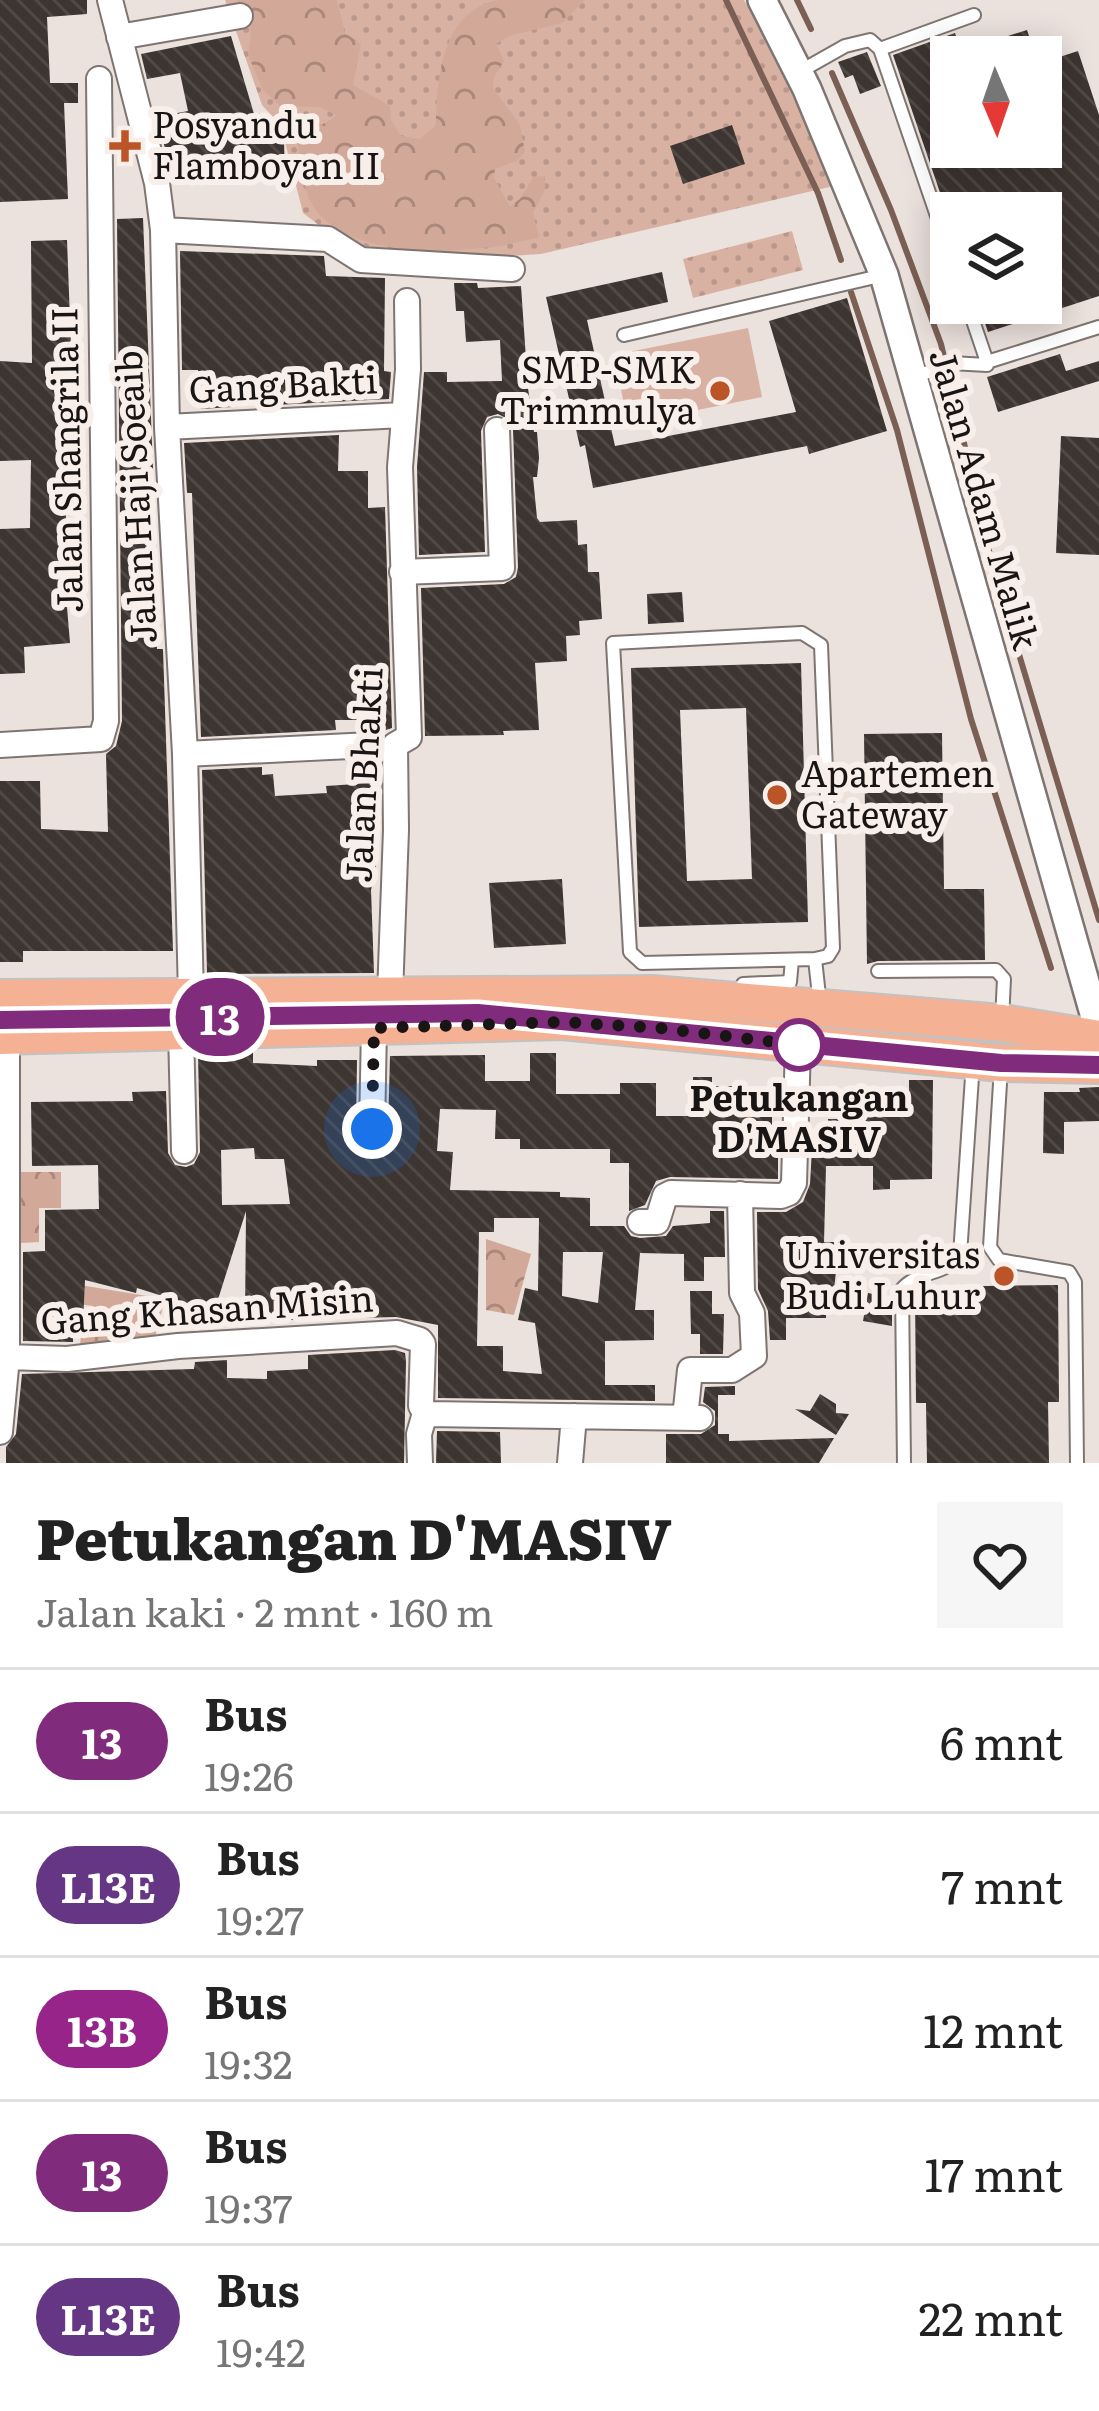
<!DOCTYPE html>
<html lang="id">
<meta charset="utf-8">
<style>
body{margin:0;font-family:Literata,serif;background:#f6f6f6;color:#222;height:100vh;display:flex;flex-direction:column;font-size:45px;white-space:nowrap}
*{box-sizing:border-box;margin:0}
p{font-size:39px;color:#767676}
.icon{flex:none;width:66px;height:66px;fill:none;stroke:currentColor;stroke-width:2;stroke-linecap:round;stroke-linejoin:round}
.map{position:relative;height:1463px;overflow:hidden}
.panel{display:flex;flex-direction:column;background:#fff;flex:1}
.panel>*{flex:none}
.badge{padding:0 24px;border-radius:39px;font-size:42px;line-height:78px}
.needle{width:78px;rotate:178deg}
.tools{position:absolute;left:930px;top:36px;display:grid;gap:24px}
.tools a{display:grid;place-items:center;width:132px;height:132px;border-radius:0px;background:#fff;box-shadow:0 6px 30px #0003;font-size:60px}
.you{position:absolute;width:60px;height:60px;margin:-30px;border:9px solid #fff;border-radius:50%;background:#1a73e8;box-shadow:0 0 0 18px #1a73e833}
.map>.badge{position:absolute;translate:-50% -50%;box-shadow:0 0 0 6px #fff}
.round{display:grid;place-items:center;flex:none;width:126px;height:126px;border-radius:0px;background:#f6f6f6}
.summary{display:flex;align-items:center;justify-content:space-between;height:204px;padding:0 36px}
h1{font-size:57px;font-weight:800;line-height:90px}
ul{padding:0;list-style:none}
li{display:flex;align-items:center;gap:36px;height:144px;padding:0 36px;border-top:3px solid #e0e0e0}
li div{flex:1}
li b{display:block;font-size:45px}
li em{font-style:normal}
li .badge{min-width:132px;font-weight:700;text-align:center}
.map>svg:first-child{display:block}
.grass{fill:url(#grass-dots)}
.forest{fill:url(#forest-crowns)}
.green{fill:#d8b1a2}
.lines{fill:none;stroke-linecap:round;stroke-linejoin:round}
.stream{stroke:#7b5f54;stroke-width:6}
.building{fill:url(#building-back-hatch);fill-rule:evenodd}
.service-casing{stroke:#7e7572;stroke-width:16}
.minor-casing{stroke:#7e7572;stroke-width:28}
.tertiary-casing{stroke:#7e7572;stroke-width:32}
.primary-casing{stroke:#c3c2c2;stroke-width:40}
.service{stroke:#fff;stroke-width:12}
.minor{stroke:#fff;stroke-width:24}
.tertiary{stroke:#fff;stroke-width:27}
.primary{stroke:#f4b194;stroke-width:36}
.line-casing{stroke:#fff;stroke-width:27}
.line{stroke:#802b7c;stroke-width:18}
.walk{stroke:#191514;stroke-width:12;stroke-dasharray:0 21.6}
.poi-dot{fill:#bb5527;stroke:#f8eeea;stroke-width:4.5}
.stop-dot{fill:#fff;stroke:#802b7c;stroke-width:6}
.labels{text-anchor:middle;stroke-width:12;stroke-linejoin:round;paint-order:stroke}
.poi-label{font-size:36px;fill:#191514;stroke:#f8eeea;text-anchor:start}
.street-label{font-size:36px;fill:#191514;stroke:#f8eeea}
.stop-label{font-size:36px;font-weight:bold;fill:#191514;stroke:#f8eeea}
</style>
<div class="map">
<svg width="1099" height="1463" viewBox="0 0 1099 1463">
<defs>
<pattern id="grass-dots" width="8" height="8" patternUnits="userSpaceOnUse" patternTransform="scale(3)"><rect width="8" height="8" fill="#d8b1a2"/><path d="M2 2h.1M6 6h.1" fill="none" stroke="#b9978b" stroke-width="1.8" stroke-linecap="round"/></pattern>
<pattern id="forest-crowns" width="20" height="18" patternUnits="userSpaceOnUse" patternTransform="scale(3)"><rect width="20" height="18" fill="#d2a999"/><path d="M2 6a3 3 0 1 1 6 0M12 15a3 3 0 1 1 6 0" fill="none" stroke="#aa887c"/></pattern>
<pattern id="building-back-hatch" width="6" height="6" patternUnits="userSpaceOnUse" patternTransform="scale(3)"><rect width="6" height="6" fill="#3d3532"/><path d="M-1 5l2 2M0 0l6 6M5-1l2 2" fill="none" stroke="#504946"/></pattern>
</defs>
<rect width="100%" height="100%" fill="#ebe1dd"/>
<!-- grass -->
<path class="grass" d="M225,0H744L838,185L541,254L509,256L345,245L303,213L281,126L262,105Z
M792,231L803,270L693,298L683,259Z"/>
<!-- forest -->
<path class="forest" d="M237,0H337L345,33L361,44L353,85L390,106L391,120L401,136L420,139L436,125C437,79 441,10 499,0C525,0 558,0 585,0L562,23L509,36L496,44L504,61L494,77L493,88L520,125L525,152L517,161L495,169L494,178L510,206L520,199L533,177L545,176V190L533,213L539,237C483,254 355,264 316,210C301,190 302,161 296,138C309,127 324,127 336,115L319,107L280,106L263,90L248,55L251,33Z
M20,1172H61V1208H39V1242L21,1243Z
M486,1239L531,1254L514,1315L486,1310Z
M80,1285L165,1299L153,1345H80L82,1325H91L93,1306L79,1304Z"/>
<!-- green -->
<path class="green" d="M748,328L762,397L628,424L614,355Z"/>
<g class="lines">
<!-- stream -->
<path class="stream" d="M726,0L818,193L841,260
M797,0L811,29
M832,73L891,210L941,344L993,568L1099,920
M851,292L897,430L971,719L1051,968"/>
</g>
<!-- building -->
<path class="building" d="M0,0H87V14L47,17L50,83H78V103H64L68,199L0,202Z
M1027,30L1036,57H951V147H1041V63L1078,51L1099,115V296L988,332L978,303H1041V213H947L893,55L955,33L961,51Z
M231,36L254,114L261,113L267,141H284L285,179L174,184L157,117L188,111L180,73L147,79L141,54Z
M867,52L881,86L860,94L853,75L845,78L838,62Z
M732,125L745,164L683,184L670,146Z
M143,218L154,493H149L150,550L157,649H163L173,951H23V962H0V781H40L41,829L108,832L106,754L116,746L122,721L117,219Z
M67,240L72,373L70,400H66L67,467H72L71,508H66V595L70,643L24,647L25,673L0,674V529L30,528L31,460L0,461V361L32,363L31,241Z
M180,251L324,256L326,276L385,278L384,371L391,372L389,399L275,405V392L232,394V407L201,409L198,370H182Z
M662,272L668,302L587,320L615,446L796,412L769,321L847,298L887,431L809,454L807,446L593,488L585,445L580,447L546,297Z
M454,283H477L478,288L521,286L528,388L534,432H537L539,458L537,477H533L537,518L540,522L577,520L578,545L587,544L588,572H599L602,619L579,621L580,635L566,636L567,661L535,663L539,730L503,731L504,735L425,736L421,588L504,584L516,577L518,567L513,429L510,420L498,414L487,417L481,431L485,552L419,555L417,467L424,372H447V382L502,381L500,340L466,342L464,311H456Z
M1060,354L1066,371L1099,361V381L998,412L987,377Z
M339,435L338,471H368V508L385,507L392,728L380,732L370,729V720H335L336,730L201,737L192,493H187L184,443Z
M1061,436L1099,438V555L1056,553Z
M682,592L684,622L648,624L647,594Z
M801,663L808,922L639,927L631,668ZM746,708L752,879L687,881L680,710Z
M942,733L944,889H984L985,960L878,961L867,964L864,734Z
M262,767V775L273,774L275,796L327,793L326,786L371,783L376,866L371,890L374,973L207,974L202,770Z
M562,879L566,944L494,948L489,883Z
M253,1052V1063L317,1066V1060H357L356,1130L363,1142L370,1145L381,1143L388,1130L390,1056L485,1055V1081H530V1053H556V1094H620V1083H656V1116H693V1077H712V1086H745V1117H772V1149H778V1179L670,1177L656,1181L645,1205L629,1211V1163H610V1149H520V1139H495L496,1110L440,1109L437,1151L453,1152L450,1190L560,1192V1197L590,1198V1226H624L631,1236L640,1238L666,1236L673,1226L710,1223V1211H724L725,1257H704V1281H684V1254L640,1253L635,1310H654V1340L605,1341V1385H655V1401L438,1398V1325L396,1317L245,1321L246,1211L214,1312L137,1288L136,1293L85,1280L83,1323L73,1322V1342L23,1341V1252L45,1251V1210L99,1209L98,1165L32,1166L31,1102L133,1101L132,1092L166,1091L168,1153L175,1165L186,1167L194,1164L200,1152L198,1053ZM254,1148L255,1159H284L290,1204L222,1205L221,1150ZM494,1218H539L538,1291L525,1288L518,1320L535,1323L542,1374L503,1371V1346H477L479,1232H494ZM563,1252H603L598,1303L562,1296Z
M909,1080H933L932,1179L890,1180V1189L873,1190V1166H826L824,1242H839L834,1290H826V1318H786V1340H770L768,1311L758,1289L757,1212H786L803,1202L810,1184L812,1149H827L828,1119H848V1101H868V1113L909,1114Z
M1099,1087V1121L1064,1122V1154L1043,1153L1044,1092H1080L1079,1088Z
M1058,1285L1059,1402H1048L1049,1463H927L926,1403H916L915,1292L923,1287Z
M690,1291H712V1314H724L723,1354H700V1334H691Z
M868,1293L892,1298V1326L863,1321Z
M395,1350L405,1353L406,1361L404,1463H6V1447L16,1434L22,1374L194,1369L195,1362L227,1360V1378L267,1379V1371L308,1369V1355Z
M735,1386V1395H718V1434H729V1441L834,1438L819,1463H666V1434H701L715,1425V1411L703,1402L705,1387Z
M820,1394L836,1404V1413L849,1414L836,1435L795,1409L810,1411Z
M437,1431L500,1432L501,1463H436Z"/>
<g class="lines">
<defs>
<path id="service" d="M799,72L845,46L870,40L880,49
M951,257L880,49L974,15
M967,303L987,362
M624,335L884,275
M915,377L951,363L987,365V362L1099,327
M802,633L821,645L833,948L828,956L815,959L642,963L630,952L613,643Z
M815,959L820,1005
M878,971L996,970L1004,979L1002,1020
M743,984L790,982L792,960
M1001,1067L990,1247L999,1260L1069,1272L1075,1282L1077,1463
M904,1463L902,1289C919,1270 946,1275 960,1255L973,1062"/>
<path id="minor" d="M110,0L157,183L163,230L167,427L185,754L191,996
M119,37L240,16
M163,230L328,239L361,260L512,269
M167,427L403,415
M402,572L502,568L497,430
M0,745L101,739L106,721L99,79
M185,754L371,745
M390,995L396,830L395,745L409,737L400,467L408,369L407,301
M181,1032L184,1151
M372,1129L374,1028
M640,1222H657L665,1196L671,1193L781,1196L789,1193L794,1183L798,1045
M7,1357L67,1359L178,1346L397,1333L420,1340L423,1344L421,1406L427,1414L700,1418
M685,1418L690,1370H732L754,1356L752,1313L742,1293L740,1194
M0,1432L7,1357V1036
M420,1463L419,1434L425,1413
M570,1463L574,1416"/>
<path id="tertiary" d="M762,0L807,89L884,275L1099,1031"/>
<path id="primary" d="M0,998L652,994L1002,1023L1099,1039
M0,1036L562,1021L1001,1063L1099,1065"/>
</defs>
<!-- service casing -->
<use href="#service" class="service-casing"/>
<!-- minor casing -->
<use href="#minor" class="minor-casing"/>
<!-- tertiary casing -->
<use href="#tertiary" class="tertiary-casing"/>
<!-- primary casing -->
<use href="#primary" class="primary-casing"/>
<!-- service -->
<use href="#service" class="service"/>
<!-- minor -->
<use href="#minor" class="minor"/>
<!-- tertiary -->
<use href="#tertiary" class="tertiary"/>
<!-- primary -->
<use href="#primary" class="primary"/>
</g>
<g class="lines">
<defs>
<path id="line" d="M0,1020L478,1013L1001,1063L1099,1065"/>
</defs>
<!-- line casing -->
<use href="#line" class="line-casing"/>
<!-- line -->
<use href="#line" class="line"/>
<!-- walk -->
<path class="walk" d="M372,1129L374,1028L562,1022L659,1028L799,1045"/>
</g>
<!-- markers -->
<g class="poi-dot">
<path d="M119 128h12v12h12v12h-12v12h-12v-12h-12v-12h12z"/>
<circle cx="720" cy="391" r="12"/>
<circle cx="777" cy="795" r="12"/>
<circle cx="1004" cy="1276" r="12"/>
</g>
<circle class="stop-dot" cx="799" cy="1045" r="24"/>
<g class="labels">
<!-- poi labels -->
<g class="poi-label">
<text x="152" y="138">Posyandu<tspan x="152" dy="41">Flamboyan II</tspan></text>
<text x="696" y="383" text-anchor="end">SMP-SMK<tspan x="696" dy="41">Trimmulya</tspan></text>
<text x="801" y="787">Apartemen<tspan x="801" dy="41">Gateway</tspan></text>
<text x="980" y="1268" text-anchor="end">Universitas<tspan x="980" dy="41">Budi Luhur</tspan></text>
</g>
<!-- street labels -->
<g class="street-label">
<text transform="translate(283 385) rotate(-3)" y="13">Gang Bakti</text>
<text transform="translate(67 460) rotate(-91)" y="13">Jalan Shangrila II</text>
<text transform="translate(136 497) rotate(-93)" y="13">Jalan Haji Soeaib</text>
<text transform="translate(984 499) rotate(74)" y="13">Jalan Adam Malik</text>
<text transform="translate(364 775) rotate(-87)" y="13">Jalan Bhakti</text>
<text transform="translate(207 1310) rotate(-4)" y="13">Gang Khasan Misin</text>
</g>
<!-- stop labels -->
<g class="stop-label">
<text x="799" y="1111">Petukangan<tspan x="799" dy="41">D'MASIV</tspan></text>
</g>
</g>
</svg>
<div class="tools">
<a><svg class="needle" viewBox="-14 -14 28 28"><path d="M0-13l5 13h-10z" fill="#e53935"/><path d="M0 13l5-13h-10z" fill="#767676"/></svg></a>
<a><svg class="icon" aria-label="layers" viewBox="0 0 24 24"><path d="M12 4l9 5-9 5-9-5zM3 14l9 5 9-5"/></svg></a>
</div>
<div class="you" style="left:372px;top:1129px"></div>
<b class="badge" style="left:220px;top:1017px;background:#802b7c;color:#fff">13</b>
</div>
<section class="panel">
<div class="summary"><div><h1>Petukangan D'MASIV</h1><p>Jalan kaki · 2 mnt · 160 m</p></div><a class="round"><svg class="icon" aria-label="heart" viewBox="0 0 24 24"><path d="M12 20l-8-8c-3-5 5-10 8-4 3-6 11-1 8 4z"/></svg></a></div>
<ul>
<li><span class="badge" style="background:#802b7c;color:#fff">13</span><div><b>Bus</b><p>19:26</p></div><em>6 mnt</em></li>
<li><span class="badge" style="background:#643683;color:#fff">L13E</span><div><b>Bus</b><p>19:27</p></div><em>7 mnt</em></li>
<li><span class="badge" style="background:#972489;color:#fff">13B</span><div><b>Bus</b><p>19:32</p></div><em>12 mnt</em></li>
<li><span class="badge" style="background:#802b7c;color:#fff">13</span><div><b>Bus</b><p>19:37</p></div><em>17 mnt</em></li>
<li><span class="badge" style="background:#643683;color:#fff">L13E</span><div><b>Bus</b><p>19:42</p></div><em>22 mnt</em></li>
</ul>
</section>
